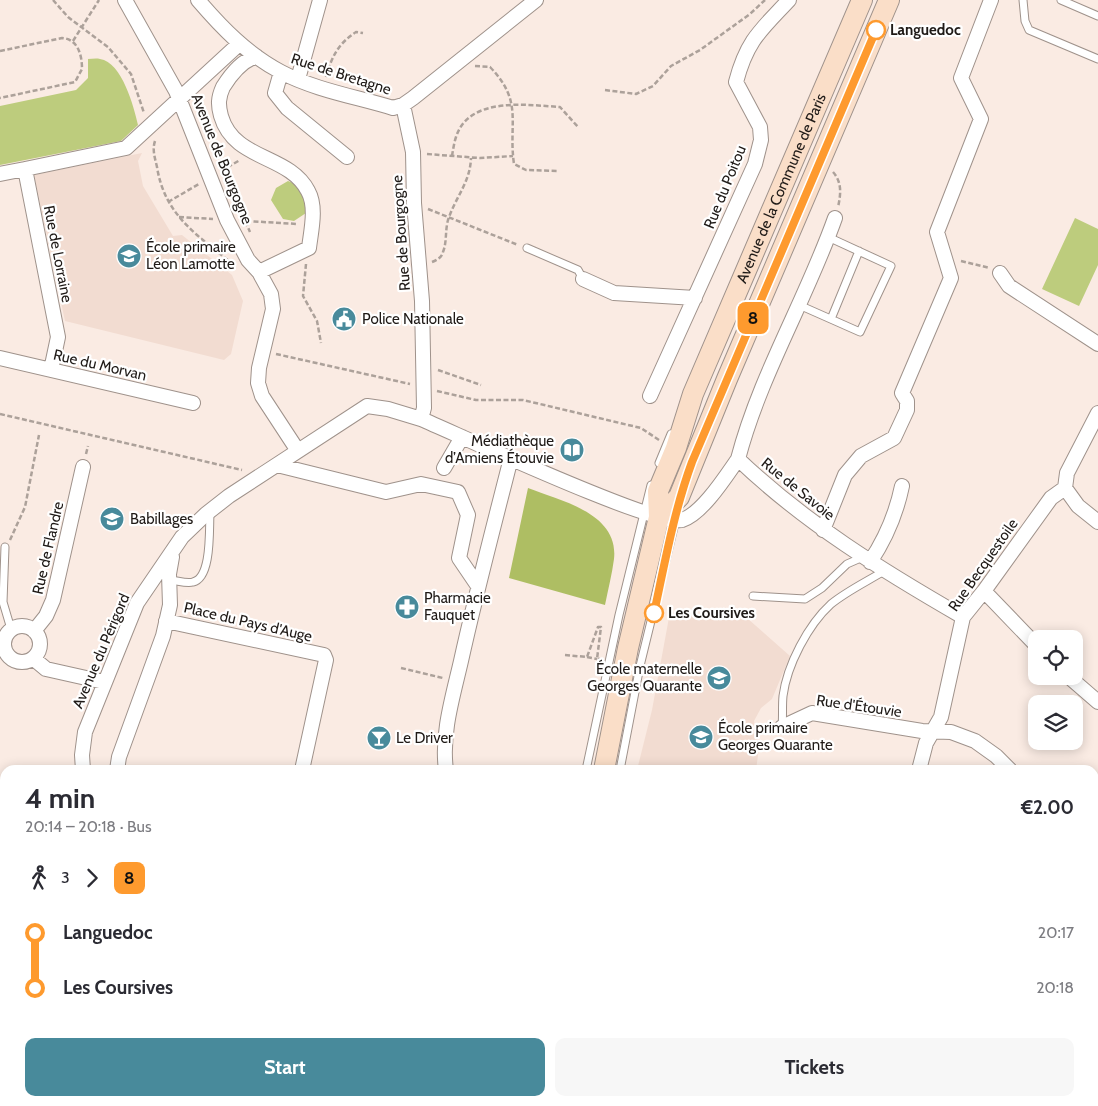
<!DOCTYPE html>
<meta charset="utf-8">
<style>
body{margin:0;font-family:Cabin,sans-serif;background:#f7f7f7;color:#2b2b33;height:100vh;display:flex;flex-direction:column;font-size:19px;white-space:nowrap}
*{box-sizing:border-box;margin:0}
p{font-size:16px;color:#7c7c81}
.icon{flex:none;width:28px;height:28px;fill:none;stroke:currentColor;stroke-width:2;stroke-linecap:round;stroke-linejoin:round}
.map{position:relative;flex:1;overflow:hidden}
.panel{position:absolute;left:0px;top:765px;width:1099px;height:341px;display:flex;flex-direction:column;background:#fff;border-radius:15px 15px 0 0;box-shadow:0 2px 12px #0003}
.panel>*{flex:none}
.badge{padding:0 10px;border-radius:8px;font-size:18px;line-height:32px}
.tools{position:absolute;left:1028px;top:630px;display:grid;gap:10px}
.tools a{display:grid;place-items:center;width:55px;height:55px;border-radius:10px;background:#fff;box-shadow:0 2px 12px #0003;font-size:25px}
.map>.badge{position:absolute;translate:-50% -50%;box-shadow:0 0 0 2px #fff}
.legs{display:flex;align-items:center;gap:8px;height:55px;padding:0 25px;font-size:16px}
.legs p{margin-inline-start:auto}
.summary{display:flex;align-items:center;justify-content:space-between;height:85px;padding:0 25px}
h1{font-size:28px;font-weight:700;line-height:38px}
.button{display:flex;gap:10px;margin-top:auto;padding:10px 25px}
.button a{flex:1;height:58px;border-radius:10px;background:#488a9b;color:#fff;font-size:20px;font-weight:700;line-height:58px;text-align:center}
.button a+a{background:#f7f7f7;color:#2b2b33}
ul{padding:0 25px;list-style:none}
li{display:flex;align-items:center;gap:18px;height:55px;font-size:19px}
li i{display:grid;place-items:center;width:8px;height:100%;margin:0 6px;background:currentColor}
li i::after{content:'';width:12px;height:12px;margin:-6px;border:4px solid;border-radius:50%;background:#fff}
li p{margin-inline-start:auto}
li:first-child i{background:linear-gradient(#0000 50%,currentColor 0)}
li:last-child i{background:linear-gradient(currentColor 50%,#0000 0)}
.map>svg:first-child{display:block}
.built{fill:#f2dcd1}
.green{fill:#bdcc7d}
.forest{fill:#aebe63}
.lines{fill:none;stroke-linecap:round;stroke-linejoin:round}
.lane-casing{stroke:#9f928b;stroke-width:9}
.street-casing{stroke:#9f928b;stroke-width:16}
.secondary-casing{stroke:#9f928b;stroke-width:22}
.primary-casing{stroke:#d2d1d1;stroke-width:24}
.path{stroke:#aca19a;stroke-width:2.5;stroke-dasharray:5 2.5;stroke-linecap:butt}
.lane{stroke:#fff;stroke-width:7}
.street{stroke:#fff;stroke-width:14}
.secondary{stroke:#fadec8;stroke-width:20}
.primary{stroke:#f6bd91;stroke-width:21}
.line-1-casing{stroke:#fff;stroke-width:11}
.line-1{stroke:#fe9a2e;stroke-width:8}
.stop-1-dot{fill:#fff;stroke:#fe9a2e;stroke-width:2.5}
.labels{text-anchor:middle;stroke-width:4.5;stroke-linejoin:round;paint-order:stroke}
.stop-label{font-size:15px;font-weight:bold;fill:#1f1a17;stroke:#fff;text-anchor:start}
.street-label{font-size:15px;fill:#1f1a17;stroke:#fff}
.poi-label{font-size:15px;fill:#1f1a17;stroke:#fff;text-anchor:start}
</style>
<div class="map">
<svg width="1098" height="1106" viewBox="0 0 1098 1106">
<rect width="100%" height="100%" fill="#faebe3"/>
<!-- built -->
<path class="built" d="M142,153L138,161L143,186L173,236L182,235L232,275L243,301L231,354L224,360L65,321L34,175Z
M670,612L747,618L790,656L772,699L761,708L754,721L759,748L756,770H637L652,710Z
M1098,934V1106H1023V1101H1094V938Z"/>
<!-- green -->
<path class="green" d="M88,59C92,59 96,58 100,59C122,62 134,107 138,125L121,141L0,165V106L76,90L88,78Z
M288,181L298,185L309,203L306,213L294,221L283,219L271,200L276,188Z
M1075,218L1098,229V265L1079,306L1042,289Z"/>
<!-- forest -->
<path class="forest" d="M528,488C561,501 619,513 614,559C612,574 608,590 605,605L509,578Z"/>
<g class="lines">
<defs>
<path id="lane" d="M1023,0L1025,21L1029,30L1098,59
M1061,0L1098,16
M527,248L578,270L583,279
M799,305L860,332L891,266L828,237
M831,319L859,251
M659,463L671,434
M5,547L3,602L11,629
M169,580C176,580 186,584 193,582C212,578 209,529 210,513
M753,596L805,599L822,588L847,564L863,557
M782,727C783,717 782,706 783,696C787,665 808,625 831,604C847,591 866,582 884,571
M586,770L619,615L651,485
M620,770L640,666L676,519
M80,1106V1101
M104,1106L106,1101"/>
<path id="street" d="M125,0L176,91L227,220L248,260L259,272L271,294L273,309L259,368L258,383L262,396L298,451
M198,0C222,28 247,54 281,72C315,90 357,97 393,108L403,105L413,98L536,0
M256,56C242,61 231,74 223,87C218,98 218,105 221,116C234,161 289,154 308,191C317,207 311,231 309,248L259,272
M281,72L275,93L287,108L347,157
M298,79L320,0
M403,105L413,152L414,203L422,301L424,408L421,419
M25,169L126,148L239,44
M0,174L25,169L58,337L51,370
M835,218C806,300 760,375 738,459C805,523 883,571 963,617
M1000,273L1009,286L1098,344
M583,279L614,293L695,298
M0,358L193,403
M650,396L755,164L761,140L760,127L736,82C747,40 761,30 789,0
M277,465L386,492L421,484L458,492L468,515L459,558L478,586
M444,468L462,437
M1065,488L1067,473L1098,413
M1065,488L1078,506L1098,522
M823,530L845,475L861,456L894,438L907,410V401L902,393L951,278L937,232L981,119L961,78L991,0
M870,562C886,538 896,515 902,486
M984,591L1036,645
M166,621L324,655L326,660L302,770
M4 644a18 18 0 1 1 36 0a18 18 0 1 1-36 0Z
M34,631L46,616L53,600L83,467
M34,659L46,669L104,682
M1068,676L1098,702
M782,727L812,713L922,731L951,732L975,741L996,756L1010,770
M83,770L82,755L85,732L137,603L182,537L206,514L229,496L367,406L388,409L421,419C457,434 658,528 682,520C702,514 726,476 738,459
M117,770L119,757L163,636L170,605L169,574L172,557
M446,770C441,734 453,696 461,661C476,593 494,525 511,458
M919,770L926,743L941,717L963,617L984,591L1051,498L1065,488
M1094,922L1098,917
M758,1101L778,1106
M1010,1101V1106
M647,1106L652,1101
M906,1106L911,1101"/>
<g id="secondary">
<path d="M659,517L679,497L727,379L889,0"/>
<path id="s1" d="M604,770L628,648L659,517L658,491L676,448L693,394L862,0"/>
<path d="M423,1106L427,1101"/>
<path d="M456,1106L460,1101"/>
</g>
<path id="primary" d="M0,1074L5,1075
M134,1101L183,1106"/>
</defs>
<!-- lane casing -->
<use href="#lane" class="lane-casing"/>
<!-- street casing -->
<use href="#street" class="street-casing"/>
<!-- secondary casing -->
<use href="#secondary" class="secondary-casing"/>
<!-- primary casing -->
<use href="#primary" class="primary-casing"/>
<!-- path -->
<path class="path" d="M53,0L68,17L108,47L131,74L144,113
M73,41L99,0
M0,51L62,38C78,39 82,55 82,69L75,82L0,98
M475,66L490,67C524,102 508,123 514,164L526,170L559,171
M326,77C332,56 338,44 356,32L363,33
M605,90L636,94L653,86L671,66L700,50L750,14L765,0
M155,141C152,150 155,158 157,167C165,217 199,236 235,266
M427,154L480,158L513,156
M452,156C453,150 454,143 456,137C469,96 527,105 560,107L578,127
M221,171L240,160
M833,172C842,182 841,194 838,207
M236,201L250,232
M168,202L199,184
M428,209L518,245
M179,217L213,219
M246,221L298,224
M961,261L990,268
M432,262C437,260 442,257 443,252C447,242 445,231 448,220C456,196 470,183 471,158
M306,264L303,296L317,321L321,343
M276,354L410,384
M438,370L481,385
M437,391L476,400H523L641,428L659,440
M0,414L242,470
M86,454L88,446
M10,540L25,507L39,435
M565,655L587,657L598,627H601L597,659H600
M587,657L597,659
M401,668L443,678
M0,828H5"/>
<!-- lane -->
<use href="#lane" class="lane"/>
<!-- street -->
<use href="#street" class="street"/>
<!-- secondary -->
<use href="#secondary" class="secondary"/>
<!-- primary -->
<use href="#primary" class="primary"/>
</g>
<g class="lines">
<defs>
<path id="line-1" d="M654,613C665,562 674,511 692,462L876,30"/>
</defs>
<!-- line-1 casing -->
<use href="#line-1" class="line-1-casing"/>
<!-- line-1 -->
<use href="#line-1" class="line-1"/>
</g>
<!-- icons -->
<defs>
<symbol id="school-disc" viewBox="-11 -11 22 22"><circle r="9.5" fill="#488a9b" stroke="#fff"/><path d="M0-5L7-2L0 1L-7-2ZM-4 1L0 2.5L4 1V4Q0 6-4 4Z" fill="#fff"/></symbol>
<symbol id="civic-disc" viewBox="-11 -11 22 22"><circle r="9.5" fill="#488a9b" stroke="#fff"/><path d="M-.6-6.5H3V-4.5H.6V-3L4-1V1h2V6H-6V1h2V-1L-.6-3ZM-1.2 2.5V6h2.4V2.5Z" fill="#fff"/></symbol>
<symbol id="library-disc" viewBox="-11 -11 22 22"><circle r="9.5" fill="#488a9b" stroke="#fff"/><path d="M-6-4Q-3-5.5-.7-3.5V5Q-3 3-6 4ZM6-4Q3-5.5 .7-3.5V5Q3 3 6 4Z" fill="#fff"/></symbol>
<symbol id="pharmacy-disc" viewBox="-11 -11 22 22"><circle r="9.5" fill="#488a9b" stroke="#fff"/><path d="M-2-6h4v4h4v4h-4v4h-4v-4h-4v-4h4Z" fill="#fff"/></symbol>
<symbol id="bar-disc" viewBox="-11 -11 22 22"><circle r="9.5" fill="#488a9b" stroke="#fff"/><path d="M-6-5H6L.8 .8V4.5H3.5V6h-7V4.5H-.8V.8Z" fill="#fff"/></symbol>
</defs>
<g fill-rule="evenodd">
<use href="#school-disc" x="115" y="242" width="28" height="28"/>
<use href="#civic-disc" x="330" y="305" width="28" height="28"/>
<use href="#library-disc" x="558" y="436" width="28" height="28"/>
<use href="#school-disc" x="98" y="505" width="28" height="28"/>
<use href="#pharmacy-disc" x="393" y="593" width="28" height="28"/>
<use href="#school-disc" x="705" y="664" width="28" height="28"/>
<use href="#school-disc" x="687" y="723" width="28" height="28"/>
<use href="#bar-disc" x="365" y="724" width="28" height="28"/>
</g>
<!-- markers -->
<g class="stop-1-dot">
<circle cx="876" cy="30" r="9"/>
<circle cx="654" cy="613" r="9"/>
</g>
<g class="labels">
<!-- stop labels -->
<g class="stop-label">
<text x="890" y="35">Languedoc</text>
<text x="668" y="618">Les Coursives</text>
</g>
<!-- street labels -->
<g class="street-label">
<text transform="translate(341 74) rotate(18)" y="5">Rue de Bretagne</text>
<text transform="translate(222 159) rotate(68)" y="5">Avenue de Bourgogne</text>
<text transform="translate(725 187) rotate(-68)" y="5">Rue du Poitou</text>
<text dy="5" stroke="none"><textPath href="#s1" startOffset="612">Avenue de la Commune de Paris</textPath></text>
<text transform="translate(401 233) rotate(-94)" y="5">Rue de Bourgogne</text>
<text transform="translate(58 254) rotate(79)" y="5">Rue de Lorraine</text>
<text transform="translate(100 365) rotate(13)" y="5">Rue du Morvan</text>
<text transform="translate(798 489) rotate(39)" y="5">Rue de Savoie</text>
<text transform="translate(48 548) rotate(-77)" y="5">Rue de Flandre</text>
<text transform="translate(983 565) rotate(-55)" y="5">Rue Becquestoile</text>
<text transform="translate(248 622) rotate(13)" y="5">Place du Pays d'Auge</text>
<text transform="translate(101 651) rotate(-67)" y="5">Avenue du Périgord</text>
<text transform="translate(859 706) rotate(8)" y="5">Rue d'Étouvie</text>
</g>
<!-- poi labels -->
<g class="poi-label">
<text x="146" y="252">École primaire<tspan x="146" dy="17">Léon Lamotte</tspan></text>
<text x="362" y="324">Police Nationale</text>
<text x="554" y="446" text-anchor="end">Médiathèque<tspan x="554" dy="17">d’Amiens Étouvie</tspan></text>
<text x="130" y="524">Babillages</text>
<text x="424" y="603">Pharmacie<tspan x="424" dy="17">Fauquet</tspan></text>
<text x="702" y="674" text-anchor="end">École maternelle<tspan x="702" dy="17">Georges Quarante</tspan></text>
<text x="718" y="733">École primaire<tspan x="718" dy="17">Georges Quarante</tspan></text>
<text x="396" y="743">Le Driver</text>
</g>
</g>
</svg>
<div class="tools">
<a><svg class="icon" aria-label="locate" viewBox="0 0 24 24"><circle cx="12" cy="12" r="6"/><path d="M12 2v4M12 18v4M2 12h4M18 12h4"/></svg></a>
<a><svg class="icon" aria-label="layers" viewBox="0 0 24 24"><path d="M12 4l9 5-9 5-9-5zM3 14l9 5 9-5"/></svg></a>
</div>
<b class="badge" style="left:753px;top:318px;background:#fe9a2e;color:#111">8</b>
<section class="panel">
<div class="summary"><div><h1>4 min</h1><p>20:14 – 20:18 · Bus</p></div><b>€2.00</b></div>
<div class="legs"><svg class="icon" aria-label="walk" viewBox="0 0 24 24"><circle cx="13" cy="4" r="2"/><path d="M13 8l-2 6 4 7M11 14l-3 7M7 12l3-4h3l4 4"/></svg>3<svg class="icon" aria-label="forward" viewBox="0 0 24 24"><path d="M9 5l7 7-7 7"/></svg><b class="badge" style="background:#fe9a2e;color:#111">8</b></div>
<ul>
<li><i style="color:#fe9a2e"></i><b>Languedoc</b><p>20:17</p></li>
<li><i style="color:#fe9a2e"></i><b>Les Coursives</b><p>20:18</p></li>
</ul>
<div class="button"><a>Start</a><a>Tickets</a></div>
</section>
</div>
